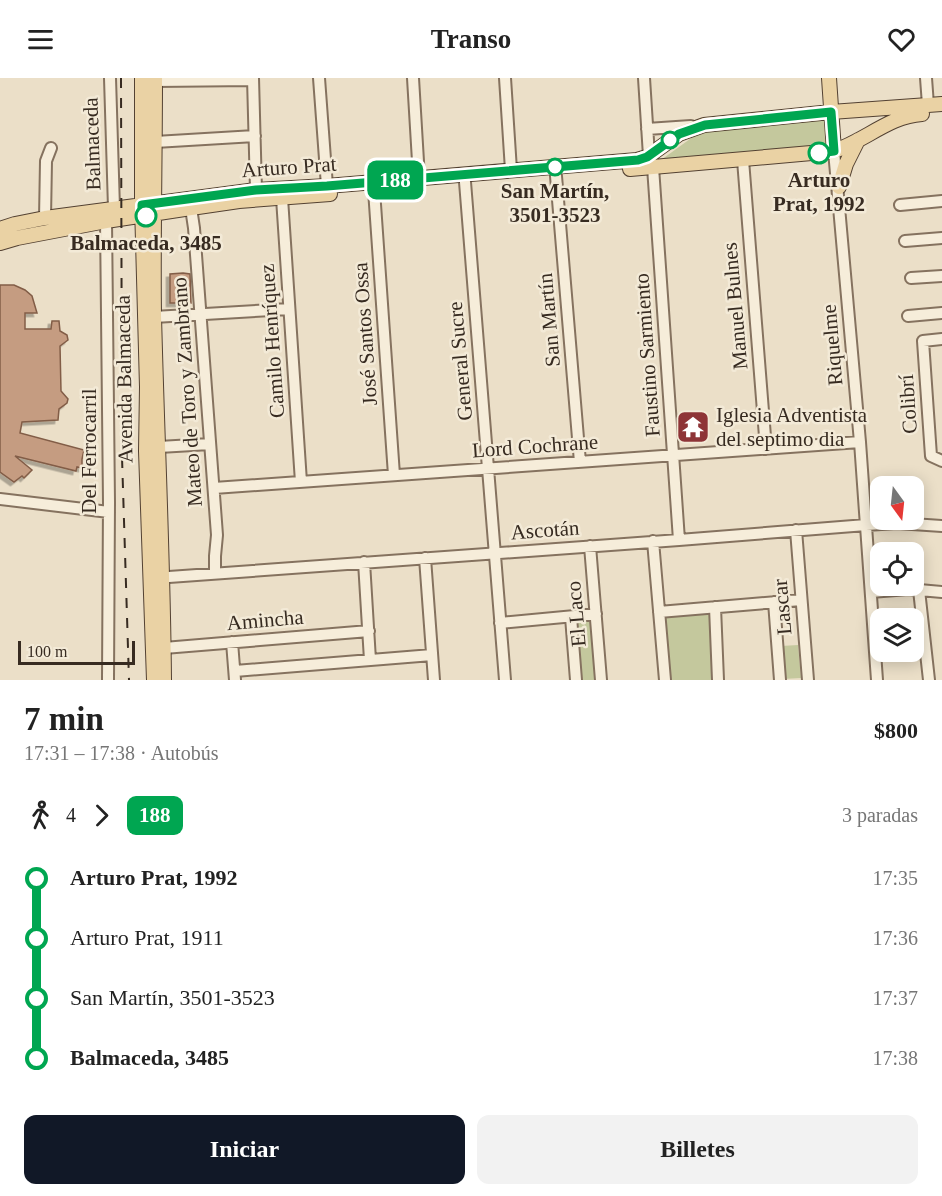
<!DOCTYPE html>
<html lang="es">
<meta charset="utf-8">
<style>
body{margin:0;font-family:Georgia,serif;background:#f2f2f2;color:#222;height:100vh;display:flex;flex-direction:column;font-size:22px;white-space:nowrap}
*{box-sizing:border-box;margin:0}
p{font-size:20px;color:#767676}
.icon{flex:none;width:33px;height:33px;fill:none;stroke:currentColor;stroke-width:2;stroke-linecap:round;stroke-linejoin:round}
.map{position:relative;height:602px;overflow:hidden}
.details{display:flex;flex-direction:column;background:#fff;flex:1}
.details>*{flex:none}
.badge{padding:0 12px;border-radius:9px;font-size:21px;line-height:39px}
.needle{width:39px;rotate:165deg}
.tools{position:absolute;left:870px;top:398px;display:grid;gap:12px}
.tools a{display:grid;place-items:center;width:54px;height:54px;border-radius:12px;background:#fff;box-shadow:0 3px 15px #0003;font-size:30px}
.scale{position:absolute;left:18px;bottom:15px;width:117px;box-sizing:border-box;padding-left:6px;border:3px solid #372b21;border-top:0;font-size:16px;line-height:21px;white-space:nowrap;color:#372b21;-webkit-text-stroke:4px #f3ead7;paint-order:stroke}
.map>.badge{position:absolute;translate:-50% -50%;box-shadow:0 0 0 3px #fff}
.legs{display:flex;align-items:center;gap:9px;height:66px;padding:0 24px;font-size:20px}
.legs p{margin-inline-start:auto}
.head{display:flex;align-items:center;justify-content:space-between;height:102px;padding:0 24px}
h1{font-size:33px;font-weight:700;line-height:45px}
.cta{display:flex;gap:12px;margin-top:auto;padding:12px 24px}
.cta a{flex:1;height:69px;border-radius:12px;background:#111827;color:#fff;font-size:24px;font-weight:700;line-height:69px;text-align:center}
.cta a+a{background:#f2f2f2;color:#222}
ul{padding:0 24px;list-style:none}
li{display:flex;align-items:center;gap:21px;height:60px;font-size:22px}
li i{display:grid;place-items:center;width:9px;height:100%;margin:0 8px;background:currentColor}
li i::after{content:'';width:15px;height:15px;margin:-8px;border:4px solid;border-radius:50%;background:#fff}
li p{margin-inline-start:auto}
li:first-child i{background:linear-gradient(#0000 50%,currentColor 0)}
li:last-child i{background:linear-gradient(currentColor 50%,#0000 0)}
header{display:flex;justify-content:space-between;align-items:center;height:78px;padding:0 24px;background:#fff;font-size:27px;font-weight:700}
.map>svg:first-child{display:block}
.green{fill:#c4c89d}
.building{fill:#c59c81;stroke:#825d47;stroke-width:1.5;filter:url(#shadow)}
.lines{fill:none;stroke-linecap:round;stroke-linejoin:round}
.minor-casing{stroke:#85725f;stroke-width:14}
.major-casing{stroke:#534132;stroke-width:16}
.minor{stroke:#f6edda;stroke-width:10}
.major{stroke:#ead2a4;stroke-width:14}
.rail{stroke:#372b21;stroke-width:2;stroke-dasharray:10 10;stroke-linecap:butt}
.line-1-casing{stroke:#fff;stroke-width:14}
.line-1{stroke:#00a651;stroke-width:9}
.stop-1-dot{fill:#fff;stroke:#00a651;stroke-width:3}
.labels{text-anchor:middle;stroke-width:5;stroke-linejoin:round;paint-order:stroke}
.street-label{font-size:21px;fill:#372b21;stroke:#f3ead7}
.stop-label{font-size:21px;font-weight:bold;fill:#372b21;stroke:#f3ead7}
.poi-label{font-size:21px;fill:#372b21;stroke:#f3ead7;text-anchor:start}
</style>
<header><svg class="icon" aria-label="menu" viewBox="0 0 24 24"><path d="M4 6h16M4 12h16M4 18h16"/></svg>Transo<svg class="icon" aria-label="heart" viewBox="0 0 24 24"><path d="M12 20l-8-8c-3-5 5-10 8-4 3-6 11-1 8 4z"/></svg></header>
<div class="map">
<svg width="942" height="602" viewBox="0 0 942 602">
<defs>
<filter id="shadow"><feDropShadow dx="-3.5" dy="3.5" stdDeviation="0" flood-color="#0004"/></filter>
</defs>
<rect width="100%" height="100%" fill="#ebdfc8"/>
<!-- green -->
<path class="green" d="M824,40L827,67L661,82L701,53Z
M713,532L715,602H668L664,537Z
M593,540L598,602H580L575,542Z
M798,567L801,600L783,601L781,568Z"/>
<!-- building -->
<path class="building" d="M183,195L190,196L191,225H170V196Z
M0,207H14L25,212L32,218L37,235H25V251H51L52,243H59L60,253L67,257L68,262L60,268L61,313L68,321L67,325L59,331L58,342L22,344L20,355L84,372L82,381V390L77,389L76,393L15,378L32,392L24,400L22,398L14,404L0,394Z"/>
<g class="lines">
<defs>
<path id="minor" d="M110,0L114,130
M253,0L256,112
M319,0L327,108
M413,0L419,100
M505,0L511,92
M644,0L649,78
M926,0L928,27
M155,3L253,2
M647,51L691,48
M155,64L255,58
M834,73L860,364L877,602
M743,82L766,371
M653,89L679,462
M556,98L580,384
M465,104L505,602
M374,112L394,397
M282,120L301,404
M900,127L942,123
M191,130L194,150L217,457L215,478V495
M45,140L46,83L51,70
M106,143L109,424L108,602
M905,163L942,160
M911,200L942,198
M908,238L942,235
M154,239L289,231
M942,261L923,263L931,378L942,383
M159,369L210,366
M214,410L860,364
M0,421L109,434
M796,452L808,602
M653,463L665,602
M590,468L601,602
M425,480L434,602
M364,484L370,582
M155,500L679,462L866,447L897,445L942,448
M919,512L929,602
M871,514L908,511L942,514
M774,524L780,602
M715,529L718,602
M659,534L801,522
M571,539L576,602
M500,545L596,536
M232,564L235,602
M164,570L369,553
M235,593L432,577"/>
<path id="major" d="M142,0V127L147,309L146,373L154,602
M155,0C155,79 153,158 154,237C157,359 163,480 164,602
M829,0L834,73
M630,91L834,73C865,63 889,38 922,36
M839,109L846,86L858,62
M0,151L15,146L45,140L256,112L327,108L637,82L647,79L679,56L704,47L831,34L942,26
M0,165L17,160L106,143L191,130L239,123L330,116"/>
</defs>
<!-- minor casing -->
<use href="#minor" class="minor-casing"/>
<!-- major casing -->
<use href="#major" class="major-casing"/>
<!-- minor -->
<use href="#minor" class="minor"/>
<!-- major -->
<use href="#major" class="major"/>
<!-- rail -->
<path class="rail" d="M121,0L122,379L129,602"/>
</g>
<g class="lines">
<defs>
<path id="line-1" d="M146,138L142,139V127L256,112L327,108L638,82L647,79L679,56L705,47L831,34L834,73L819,75"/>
</defs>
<!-- line-1 casing -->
<use href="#line-1" class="line-1-casing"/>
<!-- line-1 -->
<use href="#line-1" class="line-1"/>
</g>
<!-- icons -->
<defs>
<symbol id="temple-square" viewBox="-11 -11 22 22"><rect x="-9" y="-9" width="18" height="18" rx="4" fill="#8e3437" stroke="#f3ead7"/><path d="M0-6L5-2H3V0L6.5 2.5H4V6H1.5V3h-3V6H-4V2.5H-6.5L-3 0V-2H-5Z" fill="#fff"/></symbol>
</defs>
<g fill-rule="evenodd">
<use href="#temple-square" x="674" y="330" width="38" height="38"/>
</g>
<!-- markers -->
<g class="stop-1-dot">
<circle cx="670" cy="62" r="8"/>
<circle cx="819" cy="75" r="10"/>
<circle cx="555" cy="89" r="8"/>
<circle cx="146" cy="138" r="10"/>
</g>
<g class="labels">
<!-- street labels -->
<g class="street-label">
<text transform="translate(92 66) rotate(-92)" y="7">Balmaceda</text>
<text transform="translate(289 89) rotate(-4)" y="7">Arturo Prat</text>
<text transform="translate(735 228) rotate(-95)" y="7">Manuel Bulnes</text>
<text transform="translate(549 242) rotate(-95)" y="7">San Martín</text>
<text transform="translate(365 256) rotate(-94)" y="7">José Santos Ossa</text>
<text transform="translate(272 263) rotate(-94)" y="7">Camilo Henríquez</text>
<text transform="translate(832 267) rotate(-95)" y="7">Riquelme</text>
<text transform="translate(647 277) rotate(-94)" y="7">Faustino Sarmiento</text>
<text transform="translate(460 283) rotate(-95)" y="7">General Sucre</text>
<text transform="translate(124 301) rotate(-91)" y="7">Avenida Balmaceda</text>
<text transform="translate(187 314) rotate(-94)" y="7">Mateo de Toro y Zambrano</text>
<text transform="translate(908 326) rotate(-94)" y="7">Colibrí</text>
<text transform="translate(535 368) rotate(-4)" y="7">Lord Cochrane</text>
<text transform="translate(89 373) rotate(-90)" y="7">Del Ferrocarril</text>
<text transform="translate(545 452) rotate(-4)" y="7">Ascotán</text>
<text transform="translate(782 529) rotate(-95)" y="7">Lascar</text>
<text transform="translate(576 536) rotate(-95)" y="7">El Laco</text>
<text transform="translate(265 542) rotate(-5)" y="7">Amincha</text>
</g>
<!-- stop labels -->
<g class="stop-label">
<text x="819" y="109">Arturo<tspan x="819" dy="24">Prat, 1992</tspan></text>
<text x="555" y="120">San Martín,<tspan x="555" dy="24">3501-3523</tspan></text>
<text x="146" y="172">Balmaceda, 3485</text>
</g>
<!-- poi labels -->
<g class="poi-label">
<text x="716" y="344">Iglesia Adventista<tspan x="716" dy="24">del septimo dia</tspan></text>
</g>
</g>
</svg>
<div class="tools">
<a><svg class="needle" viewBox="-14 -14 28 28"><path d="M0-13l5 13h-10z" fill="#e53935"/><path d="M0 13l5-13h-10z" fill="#767676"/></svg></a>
<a><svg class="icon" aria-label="locate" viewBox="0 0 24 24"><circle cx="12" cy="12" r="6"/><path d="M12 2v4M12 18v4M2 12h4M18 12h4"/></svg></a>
<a><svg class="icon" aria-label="layers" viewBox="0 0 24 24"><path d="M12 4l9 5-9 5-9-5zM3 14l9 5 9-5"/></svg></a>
</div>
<div class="scale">100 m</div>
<b class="badge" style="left:395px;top:102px;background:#00a651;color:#fff">188</b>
</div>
<section class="details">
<div class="head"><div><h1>7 min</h1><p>17:31 – 17:38 · Autobús</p></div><b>$800</b></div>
<div class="legs"><svg class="icon" aria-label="walk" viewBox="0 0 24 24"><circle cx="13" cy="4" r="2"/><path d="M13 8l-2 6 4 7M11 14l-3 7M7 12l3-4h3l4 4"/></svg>4<svg class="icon" aria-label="forward" viewBox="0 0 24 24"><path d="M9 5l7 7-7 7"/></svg><b class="badge" style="background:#00a651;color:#fff">188</b><p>3 paradas</p></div>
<ul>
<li><i style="color:#00a651"></i><b>Arturo Prat, 1992</b><p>17:35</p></li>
<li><i style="color:#00a651"></i><span>Arturo Prat, 1911</span><p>17:36</p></li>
<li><i style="color:#00a651"></i><span>San Martín, 3501-3523</span><p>17:37</p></li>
<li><i style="color:#00a651"></i><b>Balmaceda, 3485</b><p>17:38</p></li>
</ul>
<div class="cta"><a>Iniciar</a><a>Billetes</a></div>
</section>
